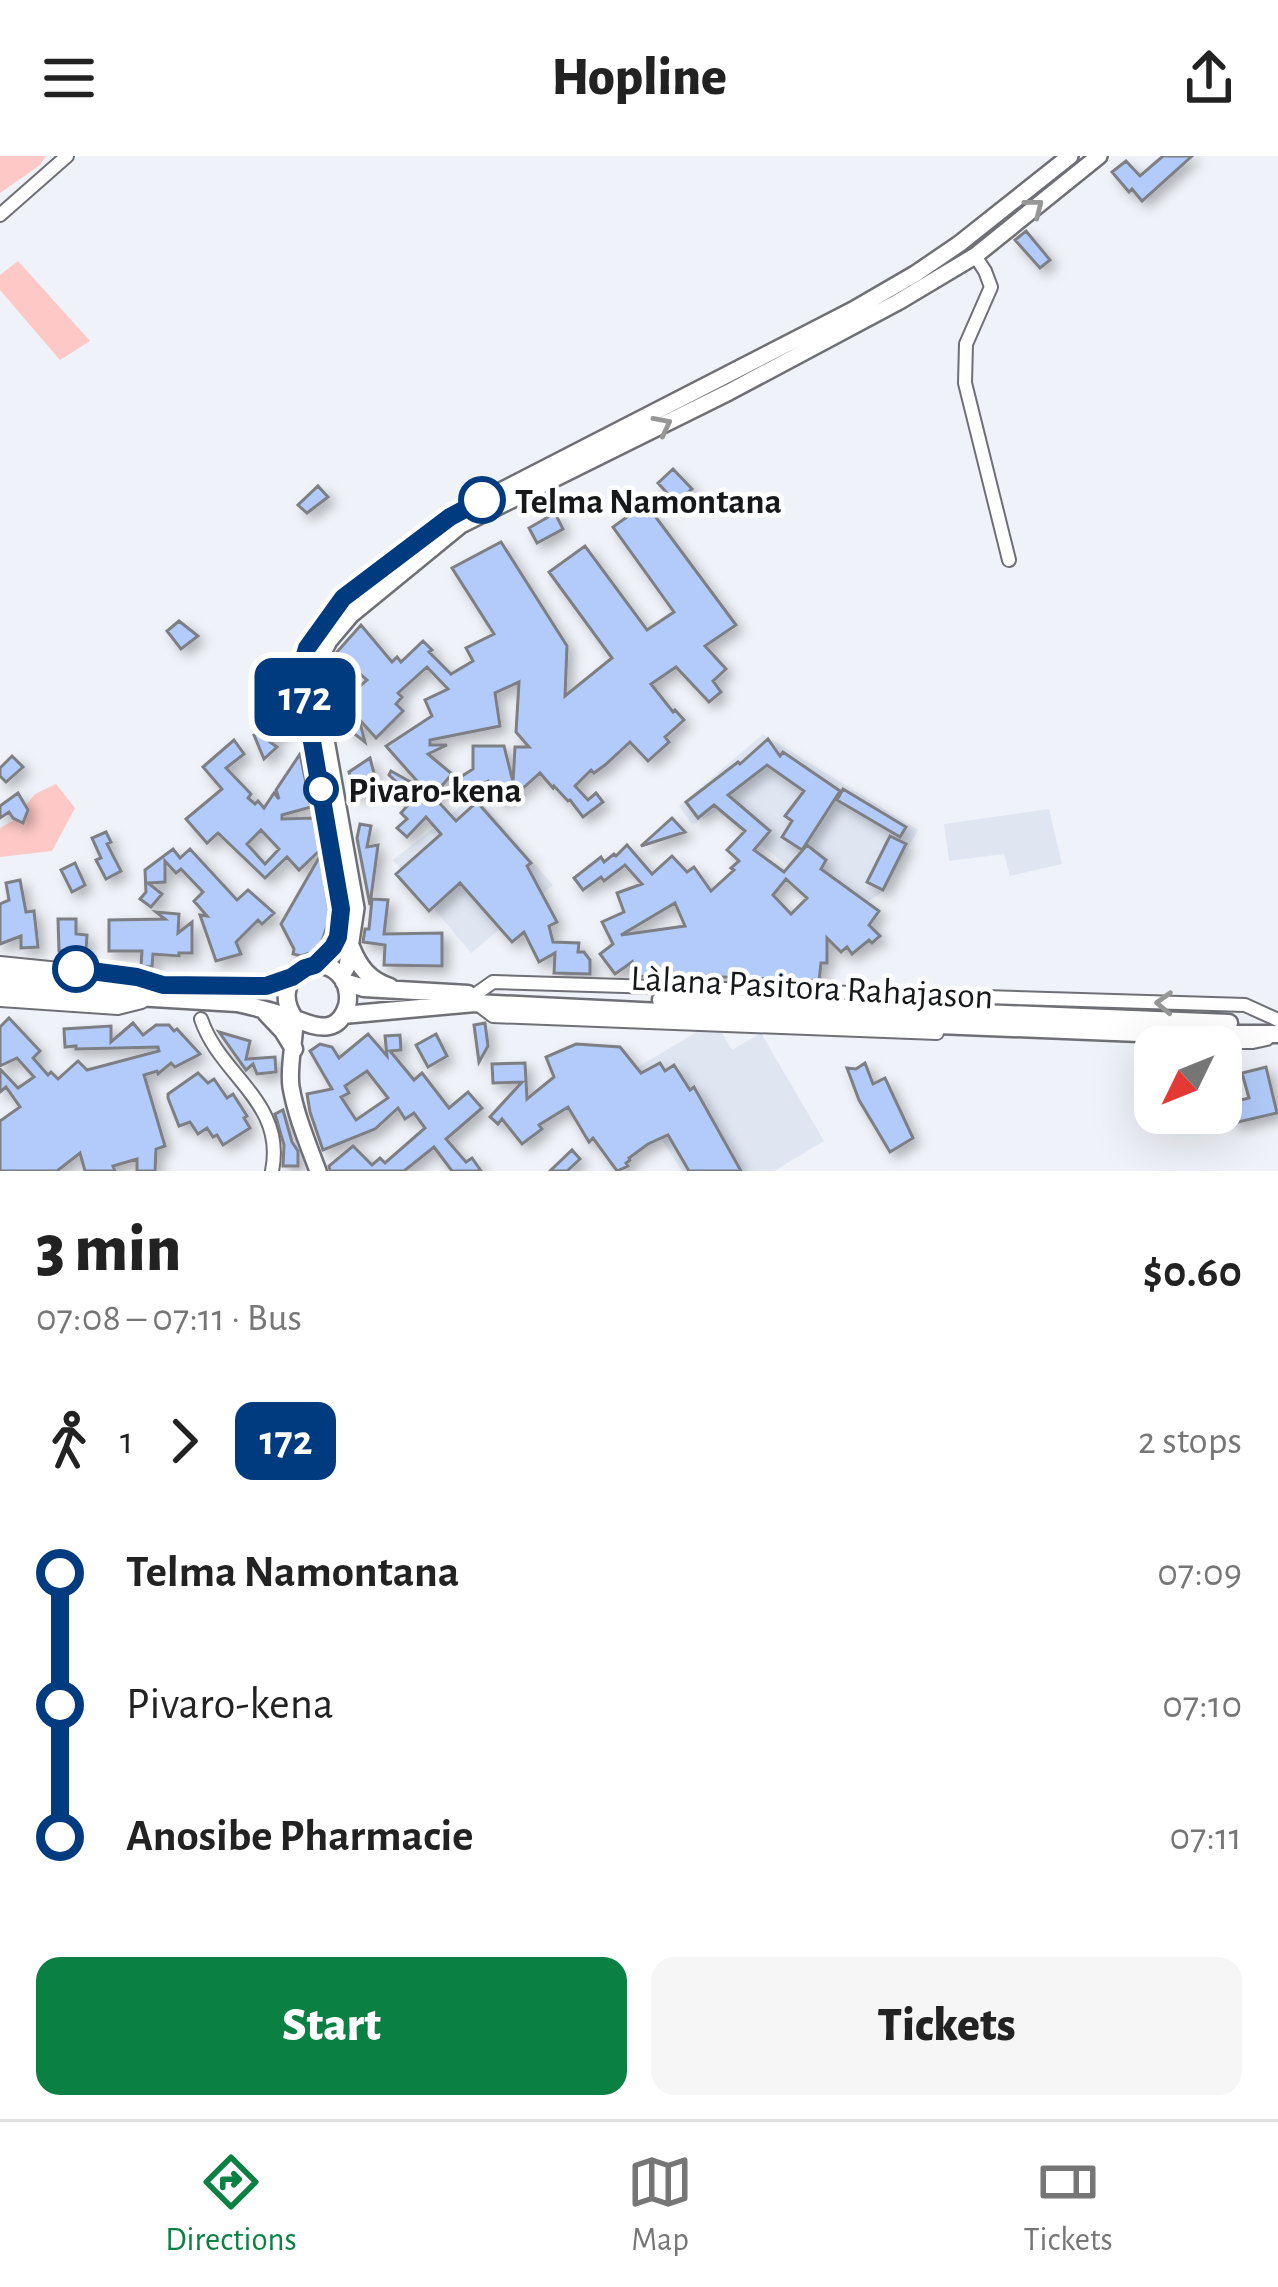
<!DOCTYPE html>
<meta charset="utf-8">
<style>
body{margin:0;font-family:"Alegreya Sans",sans-serif;background:#f6f6f6;color:#222;height:100vh;display:flex;flex-direction:column;font-size:45px;white-space:nowrap}
*{box-sizing:border-box;margin:0}
p{font-size:39px;color:#767676}
.icon{flex:none;width:66px;height:66px;fill:none;stroke:currentColor;stroke-width:2;stroke-linecap:round;stroke-linejoin:round}
.map{position:relative;height:1015px;overflow:hidden}
.details{display:flex;flex-direction:column;background:#fff;flex:1}
.details>*{flex:none}
.badge{padding:0 24px;border-radius:18px;font-size:42px;line-height:78px}
.needle{width:78px;rotate:227deg}
.tools{position:absolute;left:1134px;top:870px;display:grid;gap:24px}
.tools a{display:grid;place-items:center;width:108px;height:108px;border-radius:24px;background:#fff;box-shadow:0 12px 48px #0002;font-size:60px}
.map>.badge{position:absolute;translate:-50% -50%;box-shadow:0 0 0 6px #fff}
.legs{display:flex;align-items:center;gap:18px;height:132px;padding:0 36px;font-size:39px}
.legs p{margin-inline-start:auto}
.headline{display:flex;align-items:center;justify-content:space-between;height:204px;padding:0 36px}
h1{font-size:66px;font-weight:800;line-height:90px}
.cta{display:flex;gap:24px;margin-top:auto;padding:24px 36px}
.cta a{flex:1;height:138px;border-radius:24px;background:#0b8043;color:#fff;font-size:48px;font-weight:800;line-height:138px;text-align:center}
.cta a+a{background:#f6f6f6;color:#222}
ul{padding:0 36px;list-style:none}
li{display:flex;align-items:center;gap:42px;height:132px;font-size:45px}
li i{display:grid;place-items:center;width:18px;height:100%;margin:0 15px;background:currentColor}
li i::after{content:'';width:30px;height:30px;margin:-15px;border:9px solid;border-radius:50%;background:#fff}
li p{margin-inline-start:auto}
li:first-child i{background:linear-gradient(#0000 50%,currentColor 0)}
li:last-child i{background:linear-gradient(currentColor 50%,#0000 0)}
header{display:flex;justify-content:space-between;align-items:center;height:156px;padding:0 36px;background:#fff;font-size:54px;font-weight:800}
.tabs{display:flex;justify-content:space-around;align-items:center;height:168px;border-top:3px solid #e0e0e0;background:#fff;font-size:33px;color:#767676}
.tabs a{display:grid;justify-items:center;gap:6px}
.tabs .on{color:#0b8043}
.map>svg:first-child{display:block}
.built{fill:#dfe6f2}
.green{fill:#fdc8c5}
.building{fill:#b2cbfa;stroke:#7d7f84;stroke-width:3;fill-rule:evenodd;filter:url(#shadow)}
.lines{fill:none;stroke-linecap:round;stroke-linejoin:round}
.minor-casing{stroke:#6e7075;stroke-width:16}
.tertiary-casing{stroke:#6e7075;stroke-width:20}
.secondary-casing{stroke:#6e7075;stroke-width:21}
.minor{stroke:#fff;stroke-width:12}
.tertiary{stroke:#fff;stroke-width:15}
.secondary{stroke:#fff;stroke-width:16}
.oneway{stroke:#979798}
.line-1-casing{stroke:#fff;stroke-width:27}
.line-1{stroke:#003b80;stroke-width:18}
.stop-1-dot{fill:#fff;stroke:#003b80;stroke-width:6}
.labels{text-anchor:middle;stroke-width:9;stroke-linejoin:round;paint-order:stroke}
.stop-label{font-size:36px;font-weight:bold;fill:#17181a;stroke:#fff;text-anchor:start}
.street-label{font-size:36px;fill:#17181a;stroke:#fff}
</style>
<header><svg class="icon" aria-label="menu" viewBox="0 0 24 24"><path d="M4 6h16M4 12h16M4 18h16"/></svg>Hopline<svg class="icon" aria-label="share" viewBox="0 0 24 24"><path d="M12 15V3M7 8l5-5 5 5M5 13v7h14v-7"/></svg></header>
<div class="map">
<svg width="1278" height="1015" viewBox="0 0 1278 1015">
<defs>
<filter id="shadow"><feDropShadow dx="6" dy="6" stdDeviation="6" flood-color="#0004"/></filter>
</defs>
<rect width="100%" height="100%" fill="#eff2f8"/>
<!-- built -->
<path class="built" d="M763,578L918,674L884,735L854,755L842,752L717,655L692,669L679,650Z
M475,639L553,729L471,797L393,704Z
M1049,653L1062,708L1010,720L1004,698L949,705L944,668Z
M715,865L732,894L761,877L824,985L774,1015H682L621,921Z"/>
<!-- green -->
<path class="green" d="M0,0H46L40,9L0,37Z
M18,105L90,185L60,204L0,134V119Z
M56,628L75,652L52,695L0,701V672L14,664L35,638Z"/>
<!-- building -->
<path class="building" d="M1163,0H1192L1142,45L1132,33L1129,36L1112,16L1126,5L1140,20Z
M1026,75L1050,104L1040,112L1015,84Z
M673,313L692,333L676,347L658,327Z
M318,330L328,341L307,357L298,349Z
M642,350L647,359L655,360L736,469L705,490L726,513L713,525L721,536L709,546L676,511L651,528L673,556L675,554L684,564L665,581L669,586L648,605L630,586L605,609L594,617L591,614L575,630L588,644L596,637L603,646L583,661L570,644L568,645L554,630L553,632L540,617L512,642V639L500,646L488,625L469,637L459,622L473,613V590H504L513,626L515,591H529L516,576L519,526L495,537L500,570L430,584V589H447L428,598L452,618L433,640L456,665L477,646L531,707L527,710L557,766L549,770L553,786L579,787L578,796H584L590,804V818L554,817L555,797L539,806L524,776L512,786L460,727L429,755L396,718L441,678L426,661L407,681L397,672L407,663L401,657L408,649L399,641L405,634L389,619L391,615L425,634L386,590L432,560L425,544L448,533L427,511L398,537L402,541L396,548L403,555L376,582L359,563L365,586L347,572L359,554L333,549L334,539H330L328,527L353,536L367,524L336,497L361,469L392,506L397,501L401,506L423,485L432,494L429,496L451,518L473,505L466,492L494,478L452,412L501,386L567,490L565,540L612,502L549,416L585,390L647,474L674,456L613,371Z
M555,357L563,373L537,387L529,372Z
M179,465L198,480L181,493L167,475Z
M283,552L294,564L270,586L277,591L264,603L254,579L267,574L264,570Z
M768,583L780,600L783,596L840,635L802,694L782,681L792,665L785,660L804,635L767,609L728,639L770,675L754,694L784,716L807,689L826,704L821,713L879,755L869,769L880,780L872,787L869,784L852,798L847,791L841,796L827,782V807H821L819,825L676,819V821L632,820V806L615,818L600,798L613,788L602,766L624,756L617,737L642,728L625,709L604,725L601,721L583,734L574,722L601,701L604,706L614,698L616,700L627,689L652,718L672,700L687,716L694,711L711,735L734,714L731,712L739,705L727,694L745,675L714,649L698,662L686,646L738,606L740,608ZM786,723L807,742L791,758L773,739ZM675,747L685,770L621,779Z
M234,584L244,598L226,612L251,638L248,642L255,648L258,645L264,652L274,637L279,643L276,634L300,598L311,651L282,659V663L313,662L319,695L299,714L287,701L265,722L218,677L207,687L186,663L222,633L203,611ZM261,674L279,693L265,708L247,688Z
M12,600L23,611L6,626L0,620V612Z
M370,602L375,621L371,622L373,626L366,628L369,635L355,639L349,616Z
M843,633L906,671L900,681L837,644Z
M18,637L28,654L23,667L13,662L9,656L0,662V650Z
M672,662L685,676L641,690Z
M360,668L371,670L367,691L378,689L370,749L357,682Z
M106,676L111,686L107,688L121,715L106,723L96,704L101,702L92,682Z
M890,680L906,688L883,734L867,726Z
M173,693L180,702L190,693L237,744L248,734L274,757L262,768L258,764L236,786L241,798L216,805L200,759L207,760L194,745L203,736L181,713L176,717L165,705V726L148,727L162,738L151,751L140,743L146,736L145,714Z
M320,700L330,761L322,785L310,797L301,800L293,798L294,793L281,768Z
M75,707L85,729L72,736L61,714Z
M20,724L26,756L34,755L38,791L21,792V780L0,788V748L9,744L6,727Z
M372,743L388,744L384,778L442,777V810L384,809L385,789L363,786L365,773H369Z
M156,756L179,758L178,777L192,766V797H179V800L153,798L152,811L141,810L142,795H109V764L165,763Z
M58,763H76V778L87,779L86,794L59,795Z
M9,862L40,895L33,902L48,919L51,916L58,923L78,905L87,914L159,895L158,891L76,893V890L65,891L64,873L111,870V886L133,867L143,879L156,869H169L174,875L177,873L200,898L175,911L171,907L158,918L157,915L144,919L165,990L156,993L155,1015H137V1003L113,1010L115,1015H85L80,997L57,1015H0V965L20,951L6,931L0,936V913L18,932L34,921L17,902L0,910V871Z
M485,867L488,890L479,906L474,869Z
M219,876L250,885L246,903L275,901L276,916L257,918L253,908L246,914Z
M368,878L387,900L385,880L400,879L401,894L390,895L414,924L422,917L449,952L468,936L482,952L446,983L466,1006L472,1002L481,1015H452L434,991L404,1015H330L329,1010L353,990L372,1009L380,1002L385,1007L425,972L414,957L405,963L398,952L375,973L323,994L310,956L307,938L332,933L310,895L320,888L332,891L339,902ZM367,915L388,942L356,964L341,941L349,937L345,930Z
M436,878L447,900L428,911L416,889Z
M576,888L620,891L641,917L660,907L665,915L674,909L690,934L694,931L741,1015H689L668,979L648,988L629,1002L630,1004L626,1007L628,1010L617,1015L593,982L589,986L568,951L539,969L542,973L522,988L502,963L498,968L490,961L522,926L493,927L492,908L525,907L527,943L554,921L546,901Z
M865,907L873,928L885,922L913,982L890,996L859,944L847,912L856,913Z
M1266,911L1277,957L1234,967L1229,947L1249,942L1242,917Z
M198,917L208,927L214,923L227,942L233,938L247,960L244,962L250,972L223,989L217,979L213,981L207,972L198,978L190,966L179,970L168,942V938Z
M283,954L292,986L298,995V1010H283L284,989L275,958Z
M572,994L580,1003L567,1015H550Z"/>
<g class="lines">
<defs>
<path id="minor" d="M0,59L67,0
M975,100L985,115L991,131L966,188L965,227L1009,404
M0,807L109,818
M476,838L493,826L1245,849L1278,864
M0,844L118,852L142,846
M476,847L493,860L937,877
M201,863C220,920 286,946 272,1015
M1204,886H1253L1267,883"/>
<path id="tertiary" d="M315,809L333,791L342,762L301,508L307,492L343,443L450,361L853,154L915,118L959,88L1070,0
M341,821L347,811L356,752L315,522L316,510L329,485L351,459L461,369L729,236L898,146L975,100L1099,0
M295,863C295,886 288,909 291,931C296,960 308,988 318,1015"/>
<path id="secondary" d="M351,791C359,811 369,824 390,831
M0,820L240,831L266,830L292,821
M344,826L364,832L468,838
M0,833L237,847C256,851 274,856 292,862C312,869 337,882 347,850C349,842 348,831 343,823C320,789 266,823 295,863
M661,844L1229,867
M266,857L283,875L294,893
M343,859L475,847L888,867L1139,877L1278,878"/>
</defs>
<!-- minor casing -->
<use href="#minor" class="minor-casing"/>
<!-- tertiary casing -->
<use href="#tertiary" class="tertiary-casing"/>
<!-- secondary casing -->
<use href="#secondary" class="secondary-casing"/>
<!-- minor -->
<use href="#minor" class="minor"/>
<!-- tertiary -->
<use href="#tertiary" class="tertiary"/>
<!-- secondary -->
<use href="#secondary" class="secondary"/>
</g>
<!-- one-way arrows -->
<defs><path id="oneway-chevron" d="M-2-3.5L2.5 0L-2 3.5" fill="none" stroke-width="1.6" stroke-linecap="round" stroke-linejoin="round" transform="scale(3)"/></defs>
<g class="oneway">
<use href="#oneway-chevron" transform="translate(1035 51) rotate(-38)"/>
<use href="#oneway-chevron" transform="translate(663 269) rotate(-27)"/>
<use href="#oneway-chevron" transform="translate(1164 847) rotate(-178)"/>
</g>
<g class="lines">
<defs>
<path id="line-1" d="M76,813L137,821L163,829L266,830L292,821L305,812L315,809L333,791L338,781L341,753L300,516L307,492L343,442L450,361L482,344"/>
</defs>
<!-- line-1 casing -->
<use href="#line-1" class="line-1-casing"/>
<!-- line-1 -->
<use href="#line-1" class="line-1"/>
</g>
<!-- markers -->
<g class="stop-1-dot">
<circle cx="482" cy="344" r="21"/>
<circle cx="321" cy="633" r="15"/>
<circle cx="76" cy="813" r="21"/>
</g>
<g class="labels">
<!-- stop labels -->
<g class="stop-label">
<text x="515" y="357">Telma Namontana</text>
<text x="348" y="646">Pivaro-kena</text>
</g>
<!-- street labels -->
<g class="street-label">
<text transform="translate(812 830) rotate(3)" y="13">Làlana Pasitora Rahajason</text>
</g>
</g>
</svg>
<div class="tools">
<a><svg class="needle" viewBox="-14 -14 28 28"><path d="M0-13l5 13h-10z" fill="#e53935"/><path d="M0 13l5-13h-10z" fill="#767676"/></svg></a>
</div>
<b class="badge" style="left:305px;top:541px;background:#003b80;color:#fff">172</b>
</div>
<section class="details">
<div class="headline"><div><h1>3 min</h1><p>07:08 – 07:11 · Bus</p></div><b>$0.60</b></div>
<div class="legs"><svg class="icon" aria-label="walk" viewBox="0 0 24 24"><circle cx="13" cy="4" r="2"/><path d="M13 8l-2 6 4 7M11 14l-3 7M7 12l3-4h3l4 4"/></svg>1<svg class="icon" aria-label="forward" viewBox="0 0 24 24"><path d="M9 5l7 7-7 7"/></svg><b class="badge" style="background:#003b80;color:#fff">172</b><p>2 stops</p></div>
<ul>
<li><i style="color:#003b80"></i><b>Telma Namontana</b><p>07:09</p></li>
<li><i style="color:#003b80"></i><span>Pivaro-kena</span><p>07:10</p></li>
<li><i style="color:#003b80"></i><b>Anosibe Pharmacie</b><p>07:11</p></li>
</ul>
<div class="cta"><a>Start</a><a>Tickets</a></div>
</section>
<nav class="tabs">
<a class="on"><svg class="icon" aria-label="directions" viewBox="0 0 24 24"><path d="M12 3l9 9-9 9-9-9zM9 14v-3h6M13 9l2 2-2 2"/></svg>Directions</a>
<a><svg class="icon" aria-label="map" viewBox="0 0 24 24"><path d="M3 6l6-2 6 2 6-2v14l-6 2-6-2-6 2zM9 4v14M15 6v14"/></svg>Map</a>
<a><svg class="icon" aria-label="tickets" viewBox="0 0 24 24"><path d="M3 7h18v10H3zM15 7v10"/></svg>Tickets</a>
</nav>
